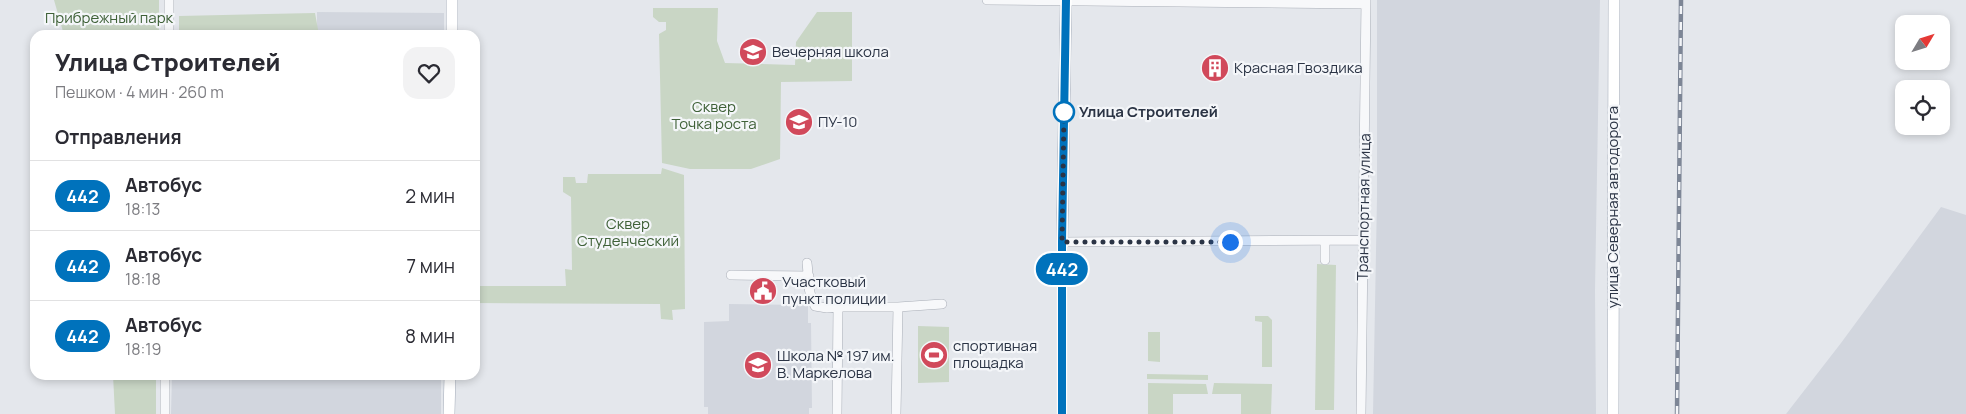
<!DOCTYPE html>
<html lang="ru">
<meta charset="utf-8">
<style>
body{margin:0;font-family:Manrope,sans-serif;background:#f2f2f3;color:#2b2b33;height:100vh;display:flex;flex-direction:column;font-size:19px;white-space:nowrap}
*{box-sizing:border-box;margin:0}
p{font-size:16px;color:#7c7c81}
.icon{flex:none;width:28px;height:28px;fill:none;stroke:currentColor;stroke-width:2;stroke-linecap:round;stroke-linejoin:round}
.map{position:relative;flex:1;overflow:hidden}
.panel{position:absolute;left:30px;top:30px;width:450px;height:350px;display:flex;flex-direction:column;background:#fff;border-radius:15px;box-shadow:0 2px 8px #0003}
.panel>*{flex:none}
.badge{padding:0 10px;border-radius:16px;font-size:18px;line-height:32px}
.needle{width:32px;rotate:52deg}
.fabs{position:absolute;left:1895px;top:15px;display:grid;gap:10px}
.fabs a{display:grid;place-items:center;width:55px;height:55px;border-radius:10px;background:#fff;box-shadow:0 2px 8px #0003;font-size:25px}
.you{position:absolute;width:25px;height:25px;margin:-12px;border:4px solid #fff;border-radius:50%;background:#1a73e8;box-shadow:0 0 0 8px #1a73e833}
.map>.badge{position:absolute;translate:-50% -50%;box-shadow:0 0 0 2px #fff}
h2{padding:0 25px;font-size:19px;line-height:45px}
.round{display:grid;place-items:center;flex:none;width:52px;height:52px;border-radius:15px;background:#f2f2f3}
.overview{display:flex;align-items:center;justify-content:space-between;height:85px;padding:0 25px}
h1{font-size:24px;font-weight:800;line-height:38px}
ul{padding:0;list-style:none}
li{display:flex;align-items:center;gap:15px;height:70px;padding:0 25px;border-top:1px solid #e1e1e2}
li div{flex:1}
li b{display:block;font-size:19px}
li em{font-style:normal}
li .badge{min-width:55px;font-weight:700;text-align:center}
.map>svg:first-child{display:block}
.built{fill:#d2d6de}
.green{fill:#c9d6c5}
.lines{fill:none;stroke-linecap:round;stroke-linejoin:round}
.minor-casing{stroke:#a9aeb7;stroke-width:10}
.major-casing{stroke:#a3abb8;stroke-width:12}
.minor{stroke:#f7f8fa;stroke-width:9}
.major{stroke:#fff;stroke-width:11}
.rail-casing{stroke:#7d8696;stroke-width:4.5}
.rail{stroke:#f4f6f9;stroke-width:2.5;stroke-dasharray:8;stroke-linecap:butt}
.line-casing{stroke:#fff;stroke-width:11}
.line{stroke:#0072bc;stroke-width:8}
.walk{stroke:#2b3445;stroke-width:5;stroke-dasharray:0 9}
.stop-dot{fill:#fff;stroke:#0072bc;stroke-width:2.5}
.labels{text-anchor:middle;stroke-width:4.5;stroke-linejoin:round;paint-order:stroke}
.park-label{font-size:15px;fill:#3f6138;stroke:#f4f6f9}
.poi-label{font-size:15px;fill:#2b3445;stroke:#f4f6f9;text-anchor:start}
.stop-label{font-size:15px;font-weight:bold;fill:#2b3445;stroke:#f4f6f9;text-anchor:start}
.street-label{font-size:15px;fill:#2b3445;stroke:#f4f6f9}
</style>
<div class="map">
<svg width="1966" height="414" viewBox="0 0 1966 414">
<rect width="100%" height="100%" fill="#e4e7ec"/>
<!-- built -->
<path class="built" d="M1377,0H1600L1595,291L1596,414H1373L1377,197Z
M317,12L444,13V35H317Z
M1941,207L1966,215V414H1786L1841,343Z
M729,304L808,305V323H811L812,408H809V414H708V407H704V322L729,321Z
M172,375H441V414H171Z"/>
<!-- green -->
<path class="green" d="M54,0H159V35H64Z
M653,8H718L717,41L725,63L795,65L796,42L817,12H852V81L781,82L780,159L751,169H690L662,163L659,34L666,30V22H659L653,17Z
M315,13L319,35H179V16Z
M662,168L684,175L685,309L672,310L673,320L661,319L660,304L475,303V286H566L565,269L572,270L571,197L563,192V177H575L576,183H587L588,174H661Z
M1317,264L1336,265L1334,410H1315Z
M1255,316H1268L1272,320V367H1262V322L1255,321Z
M918,326L949,327V382L918,383Z
M1148,332H1160V362L1148,361Z
M1147,374L1208,375V380L1147,379Z
M113,375H156V414H115Z
M1148,383L1206,384L1208,394H1173V414H1148Z
M1214,383L1272,384L1271,414H1241V394H1212Z"/>
<g class="lines">
<defs>
<path id="minor" d="M169,0V35
M987,0L1366,4
M1325,241V260
M1062,242L1364,240
M807,263C809,278 807,292 815,306L827,308L838,307
M731,275L809,276
M165,414V375
M837,414L838,307H898
M896,414L898,307L942,304
M1361,414L1366,0"/>
<path id="major" d="M452,35V0
M449,414L450,375
M1062,414V242L1066,0
M1613,414L1614,0"/>
</defs>
<!-- minor casing -->
<use href="#minor" class="minor-casing"/>
<!-- major casing -->
<use href="#major" class="major-casing"/>
<!-- minor -->
<use href="#minor" class="minor"/>
<!-- major -->
<use href="#major" class="major"/>
<defs>
<path id="rail" d="M1677,414L1681,0"/>
</defs>
<!-- rail casing -->
<use href="#rail" class="rail-casing"/>
<!-- rail -->
<use href="#rail" class="rail"/>
</g>
<g class="lines">
<defs>
<path id="line" d="M1062,414V242L1066,0"/>
</defs>
<!-- line casing -->
<use href="#line" class="line-casing"/>
<!-- line -->
<use href="#line" class="line"/>
<!-- walk -->
<path class="walk" d="M1064,112L1062,242H1230"/>
</g>
<!-- icons -->
<defs>
<symbol id="school-disc" viewBox="-11 -11 22 22"><circle r="9.5" fill="#d1495b" stroke="#f4f6f9"/><path d="M0-5L7-2L0 1L-7-2ZM-4 1L0 2.5L4 1V4Q0 6-4 4Z" fill="#fff"/></symbol>
<symbol id="building-disc" viewBox="-11 -11 22 22"><circle r="9.5" fill="#d1495b" stroke="#f4f6f9"/><path d="M-4-6H4V6H1V3H-1V6H-4ZM-2.5-4.3h1.7v1.8h-1.7ZM.8-4.3h1.7v1.8H.8ZM-2.5-1h1.7V.8h-1.7ZM.8-1h1.7V.8H.8Z" fill="#fff"/></symbol>
<symbol id="university-disc" viewBox="-11 -11 22 22"><circle r="9.5" fill="#d1495b" stroke="#f4f6f9"/><path d="M0-5L7-2L0 1L-7-2ZM-4 1L0 2.5L4 1V4Q0 6-4 4Z" fill="#fff"/></symbol>
<symbol id="civic-disc" viewBox="-11 -11 22 22"><circle r="9.5" fill="#d1495b" stroke="#f4f6f9"/><path d="M-.6-6.5H3V-4.5H.6V-3L4-1V1h2V6H-6V1h2V-1L-.6-3ZM-1.2 2.5V6h2.4V2.5Z" fill="#fff"/></symbol>
<symbol id="stadium-disc" viewBox="-11 -11 22 22"><circle r="9.5" fill="#d1495b" stroke="#f4f6f9"/><path d="M0-5a6.5 5 0 1 0 0 10a6.5 5 0 1 0 0-10ZM-3.5-1.8h7v3.6h-7Z" fill="#fff"/></symbol>
</defs>
<g fill-rule="evenodd">
<use href="#school-disc" x="737" y="36" width="32" height="32"/>
<use href="#building-disc" x="1199" y="52" width="32" height="32"/>
<use href="#university-disc" x="783" y="106" width="32" height="32"/>
<use href="#civic-disc" x="747" y="275" width="32" height="32"/>
<use href="#stadium-disc" x="918" y="339" width="32" height="32"/>
<use href="#school-disc" x="742" y="349" width="32" height="32"/>
</g>
<!-- markers -->
<circle class="stop-dot" cx="1064" cy="112" r="10"/>
<g class="labels">
<!-- park labels -->
<g class="park-label">
<text x="109" y="23">Прибрежный парк</text>
<text x="714" y="112">Сквер<tspan x="714" dy="17">Точка роста</tspan></text>
<text x="628" y="229">Сквер<tspan x="628" dy="17">Студенческий</tspan></text>
</g>
<!-- poi labels -->
<g class="poi-label">
<text x="772" y="57">Вечерняя школа</text>
<text x="1234" y="73">Красная Гвоздика</text>
<text x="818" y="127">ПУ-10</text>
<text x="782" y="287">Участковый<tspan x="782" dy="17">пункт полиции</tspan></text>
<text x="953" y="351">спортивная<tspan x="953" dy="17">площадка</tspan></text>
<text x="777" y="361">Школа № 197 им.<tspan x="777" dy="17">В. Маркелова</tspan></text>
</g>
<!-- stop labels -->
<g class="stop-label">
<text x="1079" y="117">Улица Строителей</text>
</g>
<!-- street labels -->
<g class="street-label">
<text transform="translate(1364 207) rotate(-89)" y="5">Транспортная улица</text>
<text transform="translate(1613 207) rotate(-90)" y="5">улица Северная автодорога</text>
</g>
</g>
</svg>
<div class="fabs">
<a><svg class="needle" viewBox="-14 -14 28 28"><path d="M0-13l5 13h-10z" fill="#e53935"/><path d="M0 13l5-13h-10z" fill="#7c7c81"/></svg></a>
<a><svg class="icon" aria-label="locate" viewBox="0 0 24 24"><circle cx="12" cy="12" r="6"/><path d="M12 2v4M12 18v4M2 12h4M18 12h4"/></svg></a>
</div>
<div class="you" style="left:1230px;top:242px"></div>
<b class="badge" style="left:1062px;top:269px;background:#0072bc;color:#fff">442</b>
<section class="panel">
<div class="overview"><div><h1>Улица Строителей</h1><p>Пешком · 4 мин · 260 m</p></div><a class="round"><svg class="icon" aria-label="heart" viewBox="0 0 24 24"><path d="M12 20l-8-8c-3-5 5-10 8-4 3-6 11-1 8 4z"/></svg></a></div>
<h2>Отправления</h2>
<ul>
<li><span class="badge" style="background:#0072bc;color:#fff">442</span><div><b>Автобус</b><p>18:13</p></div><em>2 мин</em></li>
<li><span class="badge" style="background:#0072bc;color:#fff">442</span><div><b>Автобус</b><p>18:18</p></div><em>7 мин</em></li>
<li><span class="badge" style="background:#0072bc;color:#fff">442</span><div><b>Автобус</b><p>18:19</p></div><em>8 мин</em></li>
</ul>
</section>
</div>
